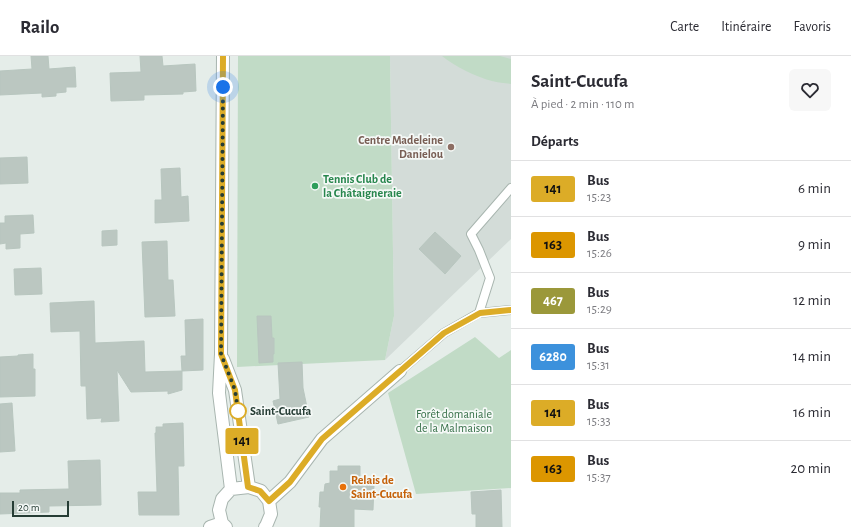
<!DOCTYPE html>
<html lang="fr">
<meta charset="utf-8">
<style>
body{margin:0;font-family:"Alegreya Sans",sans-serif;background:#f7f7f7;color:#2b2b33;height:100vh;display:flex;flex-direction:column;font-size:15px;white-space:nowrap}
*{box-sizing:border-box;margin:0}
p{font-size:13px;color:#7c7c81}
.icon{flex:none;width:22px;height:22px;fill:none;stroke:currentColor;stroke-width:2;stroke-linecap:round;stroke-linejoin:round}
.map{position:relative;flex:1;overflow:hidden}
.panel{display:flex;flex-direction:column;background:#fff;width:340px}
.panel>*{flex:none}
.badge{padding:0 8px;border-radius:3px;font-size:14px;line-height:26px}
.scale{position:absolute;left:12px;bottom:10px;width:57px;box-sizing:border-box;padding-left:4px;border:2px solid #263d35;border-top:0;font-size:11px;line-height:14px;white-space:nowrap;color:#263d35;-webkit-text-stroke:3px #f5f9f7;paint-order:stroke}
.you{position:absolute;width:20px;height:20px;margin:-10px;border:3px solid #fff;border-radius:50%;background:#1a73e8;box-shadow:0 0 0 6px #1a73e833}
.map>.badge{position:absolute;translate:-50% -50%;box-shadow:0 0 0 2px #fff}
h2{padding:0 20px;font-size:15px;line-height:36px}
.round{display:grid;place-items:center;flex:none;width:42px;height:42px;border-radius:6px;background:#f7f7f7}
.headline{display:flex;align-items:center;justify-content:space-between;height:68px;padding:0 20px}
h1{font-size:19px;font-weight:700;line-height:30px}
ul{padding:0;list-style:none}
li{display:flex;align-items:center;gap:12px;height:56px;padding:0 20px;border-top:1px solid #e1e1e2}
li div{flex:1}
li b{display:block;font-size:15px}
li em{font-style:normal}
li .badge{min-width:44px;font-weight:700;text-align:center}
header{display:flex;align-items:center;gap:24px;box-sizing:border-box;height:56px;padding:0 20px;background:#fff;border-bottom:1px solid #e1e1e2}
header strong{font-size:19px}
nav{display:flex;gap:22px;margin-inline-start:auto;font-size:14px}
main{display:flex;flex:1;min-height:0}
.map>svg:first-child{display:block}
.built{fill:#d3dcd8}
.green{fill:#c1dbc6}
.building{fill:#bbc7c1;stroke:#b8c6bf}
.lines{fill:none;stroke-linecap:round;stroke-linejoin:round}
.lane-casing{stroke:#a8b5af;stroke-width:10}
.street-casing{stroke:#a8b5af;stroke-width:14}
.lane{stroke:#fff;stroke-width:8}
.street{stroke:#fff;stroke-width:12}
.line-casing{stroke:#fff;stroke-width:9}
.line{stroke:#dcac27;stroke-width:6}
.walk{stroke:#263d35;stroke-width:4;stroke-dasharray:0 7.2}
.education-dot{fill:#8d6e63;stroke:#f5f9f7;stroke-width:1.5}
.leisure-dot{fill:#2e9e5b;stroke:#f5f9f7;stroke-width:1.5}
.stop-dot{fill:#fff;stroke:#dcac27;stroke-width:2}
.food-dot{fill:#e8710a;stroke:#f5f9f7;stroke-width:1.5}
.labels{text-anchor:middle;stroke-width:3.5;stroke-linejoin:round;paint-order:stroke}
.education-label{font-size:12px;font-weight:bold;fill:#785e54;stroke:#f5f9f7;text-anchor:end}
.leisure-label{font-size:12px;font-weight:bold;fill:#27864d;stroke:#f5f9f7;text-anchor:start}
.stop-label{font-size:12px;font-weight:bold;fill:#263d35;stroke:#f5f9f7;text-anchor:start}
.park-label{font-size:12px;fill:#356f47;stroke:#f5f9f7}
.food-label{font-size:12px;font-weight:bold;fill:#c56008;stroke:#f5f9f7;text-anchor:start}
</style>
<header>
<strong>Railo</strong>
<nav><a>Carte</a><a>Itinéraire</a><a>Favoris</a></nav>
</header>
<main>
<div class="map">
<svg width="511" height="471" viewBox="0 0 511 471">
<rect width="100%" height="100%" fill="#e5ede9"/>
<!-- built -->
<path class="built" d="M390,0H511V183L385,304L394,260Z"/>
<!-- green -->
<path class="green" d="M238,0H390L394,260L385,304L237,311Z
M442,0H500L511,3V28C505,27 498,27 492,25C476,21 454,10 442,0Z
M475,281L499,302L511,294V432L416,438L388,337Z"/>
<!-- building -->
<path class="building" d="M31,0H48L49,13L75,11L76,31H66V36L56,37V40L42,41V37L0,39V15L32,13Z
M140,0H162L163,10L195,8L196,35L183,36V38L144,39V44L111,45L110,17L141,16Z
M27,101L28,127L0,128V102Z
M180,112L181,141L188,140L189,165L155,167V144H162L161,113Z
M33,159L34,177L20,178V192L6,193V187L0,188V167H5V160Z
M117,174V189L102,190V175Z
M435,176L461,200L445,218L419,193Z
M167,185L168,224H173L175,260L145,261L142,186Z
M41,212L42,238L15,239L14,213Z
M94,245L95,287L144,285L145,316L182,315L181,300H186L185,264L203,263V314L182,315V334L168,338V335L131,336L117,314L119,365L101,366L102,362L87,363L86,330H81L80,275L51,276L50,247Z
M257,260H271L272,282H274V298H273V306L259,307Z
M33,298V313H35V340L0,341V301L18,300V299Z
M302,306L303,332L309,361L278,368L273,345L280,343L278,307Z
M12,347L15,395L0,396V348Z
M183,367L184,410H178L179,459H139L138,436H157L155,377H156V371H163V368Z
M100,404L101,449L49,450V456L0,458V437H20V434L69,433L68,405Z
M338,410H360V429L374,430L373,454L354,453V471H320L321,451H319L320,436H324L325,428L330,427V415H338Z
M501,434L502,471H476V458H472L471,436Z"/>
<g class="lines">
<defs>
<path id="lane" d="M479,257L490,222L479,194L471,178L511,132
M400,315L444,277L479,257L511,254"/>
<path id="street" d="M223,0L221,298L219,337L231,433
M223,303L235,334L249,431
M269,445L290,426L322,383L400,315
M210,471L222,467
M226,471L222,467L219,454L222,443L231,433L249,431L261,435L269,445L271,458L266,470L265,471"/>
</defs>
<!-- lane casing -->
<use href="#lane" class="lane-casing"/>
<!-- street casing -->
<use href="#street" class="street-casing"/>
<!-- lane -->
<use href="#lane" class="lane"/>
<!-- street -->
<use href="#street" class="street"/>
</g>
<g class="lines">
<defs>
<path id="line" d="M223,0L221,298L235,334L248,431L260,435L269,445L290,426L322,383L444,277L480,257L511,254"/>
</defs>
<!-- line casing -->
<use href="#line" class="line-casing"/>
<!-- line -->
<use href="#line" class="line"/>
<!-- walk -->
<path class="walk" d="M223,31L221,298L235,334L238,355"/>
</g>
<!-- markers -->
<circle class="education-dot" cx="451" cy="91" r="4"/>
<circle class="leisure-dot" cx="315" cy="130" r="4"/>
<circle class="stop-dot" cx="238" cy="355" r="8"/>
<circle class="food-dot" cx="343" cy="431" r="4"/>
<g class="labels">
<!-- education labels -->
<g class="education-label">
<text x="443" y="88">Centre Madeleine<tspan x="443" dy="14">Danielou</tspan></text>
</g>
<!-- leisure labels -->
<g class="leisure-label">
<text x="323" y="127">Tennis Club de<tspan x="323" dy="14">la Châtaigneraie</tspan></text>
</g>
<!-- stop labels -->
<g class="stop-label">
<text x="250" y="359">Saint-Cucufa</text>
</g>
<!-- park labels -->
<g class="park-label">
<text x="454" y="362">Forêt domaniale<tspan x="454" dy="14">de la Malmaison</tspan></text>
</g>
<!-- food labels -->
<g class="food-label">
<text x="351" y="428">Relais de<tspan x="351" dy="14">Saint-Cucufa</tspan></text>
</g>
</g>
</svg>
<div class="scale">20 m</div>
<div class="you" style="left:223px;top:31px"></div>
<b class="badge" style="left:242px;top:385px;background:#dcac27;color:#111">141</b>
</div>
<section class="panel">
<div class="headline"><div><h1>Saint-Cucufa</h1><p>À pied · 2 min · 110 m</p></div><a class="round"><svg class="icon" aria-label="heart" viewBox="0 0 24 24"><path d="M12 20l-8-8c-3-5 5-10 8-4 3-6 11-1 8 4z"/></svg></a></div>
<h2>Départs</h2>
<ul>
<li><span class="badge" style="background:#dcac27;color:#111">141</span><div><b>Bus</b><p>15:23</p></div><em>6 min</em></li>
<li><span class="badge" style="background:#dc9600;color:#111">163</span><div><b>Bus</b><p>15:26</p></div><em>9 min</em></li>
<li><span class="badge" style="background:#9b983a;color:#fff">467</span><div><b>Bus</b><p>15:29</p></div><em>12 min</em></li>
<li><span class="badge" style="background:#3c91dc;color:#fff">6280</span><div><b>Bus</b><p>15:31</p></div><em>14 min</em></li>
<li><span class="badge" style="background:#dcac27;color:#111">141</span><div><b>Bus</b><p>15:33</p></div><em>16 min</em></li>
<li><span class="badge" style="background:#dc9600;color:#111">163</span><div><b>Bus</b><p>15:37</p></div><em>20 min</em></li>
</ul>
</section>
</main>
